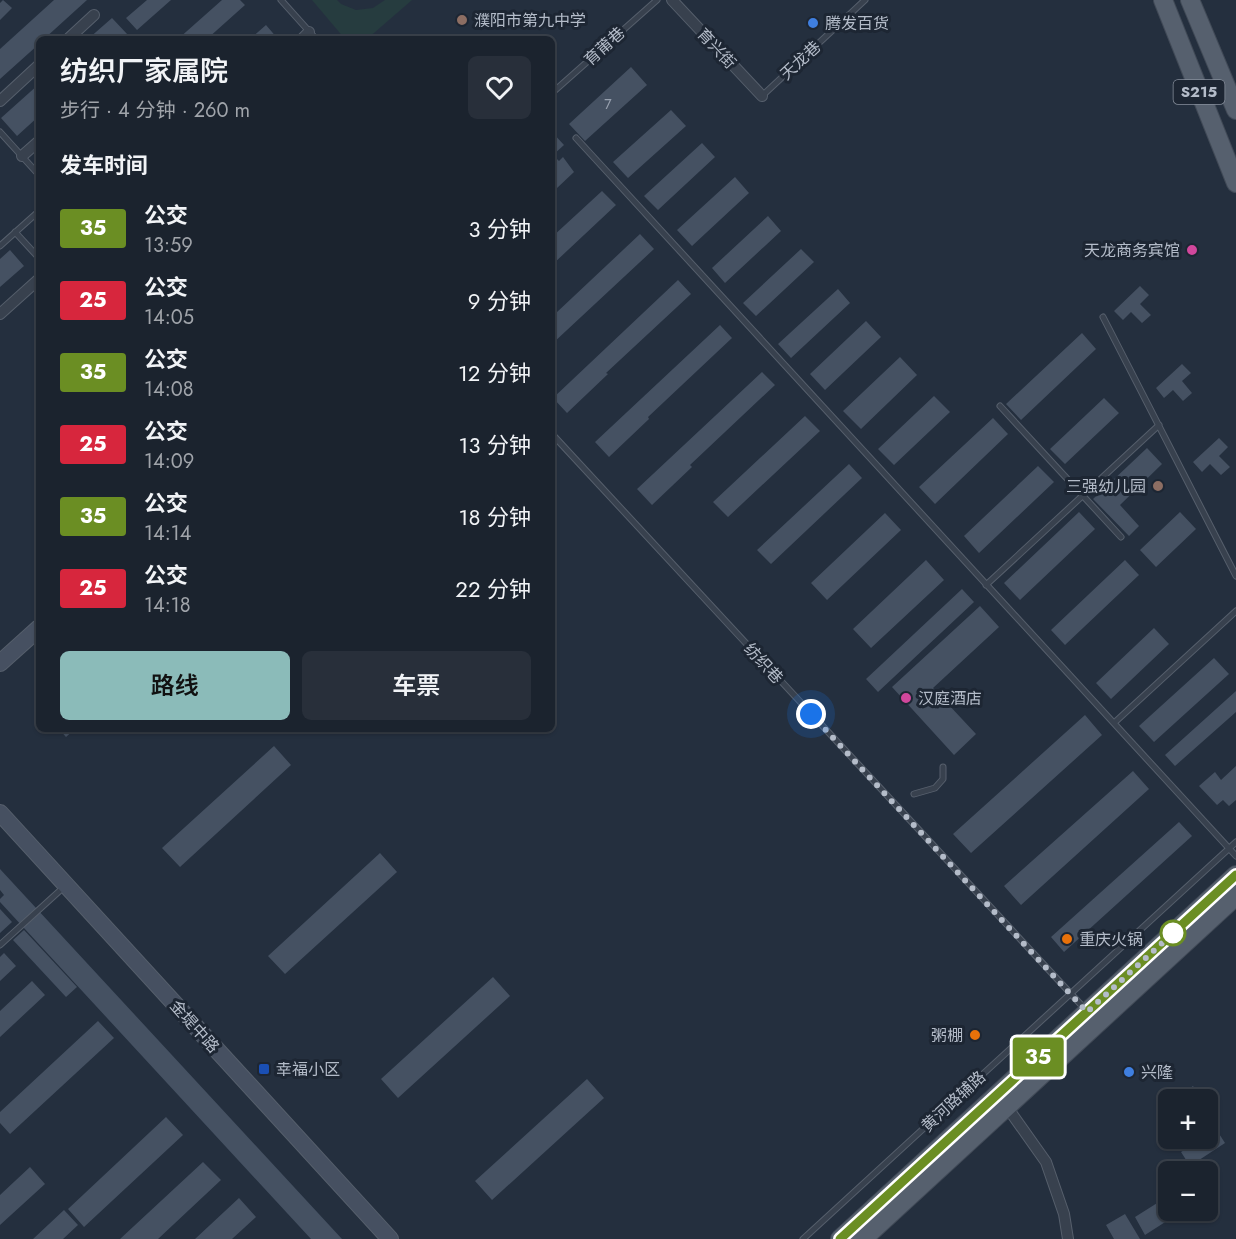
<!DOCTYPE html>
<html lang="zh">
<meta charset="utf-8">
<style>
body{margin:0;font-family:Jost,"Noto Sans SC",sans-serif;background:#282f3a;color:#f1f3f6;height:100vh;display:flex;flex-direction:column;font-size:22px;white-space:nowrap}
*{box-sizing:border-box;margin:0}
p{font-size:20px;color:#a0a4aa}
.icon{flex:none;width:33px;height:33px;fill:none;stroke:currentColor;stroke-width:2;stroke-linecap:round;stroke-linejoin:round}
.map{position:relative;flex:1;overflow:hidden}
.sheet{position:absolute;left:36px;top:36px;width:519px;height:696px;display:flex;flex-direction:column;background:#1b232e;border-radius:9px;box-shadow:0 2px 4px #0004,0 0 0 2px #39404a}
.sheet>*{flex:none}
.badge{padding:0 12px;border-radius:4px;font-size:21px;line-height:39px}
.tools{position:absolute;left:1158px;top:1089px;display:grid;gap:12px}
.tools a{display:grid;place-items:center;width:60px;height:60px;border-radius:9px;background:#1b232e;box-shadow:0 2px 4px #0004,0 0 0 2px #39404a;font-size:30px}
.you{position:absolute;width:30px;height:30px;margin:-15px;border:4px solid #fff;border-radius:50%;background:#1a73e8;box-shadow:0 0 0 9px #1a73e833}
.map>.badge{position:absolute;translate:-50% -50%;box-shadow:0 0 0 3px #fff}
h2{padding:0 24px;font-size:22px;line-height:54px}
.round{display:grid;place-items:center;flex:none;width:63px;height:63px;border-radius:9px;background:#282f3a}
.summary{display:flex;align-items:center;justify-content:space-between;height:102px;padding:0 24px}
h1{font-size:28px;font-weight:600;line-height:45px}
.primary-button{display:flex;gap:12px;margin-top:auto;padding:12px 24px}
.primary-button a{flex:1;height:69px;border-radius:9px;background:#8bbbb9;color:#111;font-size:24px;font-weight:600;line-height:69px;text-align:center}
.primary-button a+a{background:#282f3a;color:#f1f3f6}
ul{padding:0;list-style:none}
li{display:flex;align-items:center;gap:18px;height:72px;padding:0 24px}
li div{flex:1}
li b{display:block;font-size:22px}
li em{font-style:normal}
li .badge{min-width:66px;font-weight:700;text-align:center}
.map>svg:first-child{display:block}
.green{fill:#263c3f}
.building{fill:#455162}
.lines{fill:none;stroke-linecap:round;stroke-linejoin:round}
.lane-casing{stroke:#565f6c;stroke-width:7}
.street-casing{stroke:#565f6c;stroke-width:12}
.secondary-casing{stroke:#565f6c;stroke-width:18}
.primary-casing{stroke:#414a57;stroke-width:20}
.lane{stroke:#38414e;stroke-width:5}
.street{stroke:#38414e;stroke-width:10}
.secondary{stroke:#465061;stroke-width:16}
.primary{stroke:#56606e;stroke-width:18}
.line-casing{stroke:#fff;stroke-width:14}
.line{stroke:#6b8e23;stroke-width:9}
.walk{stroke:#b4bcc9;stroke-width:6;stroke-dasharray:0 10.8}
.education-dot{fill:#8d6e63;stroke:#1d2633;stroke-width:2}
.shop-dot{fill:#3f7fe0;stroke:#1d2633;stroke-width:2}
.hotel-dot{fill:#d1479c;stroke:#1d2633;stroke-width:2}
.stop-dot{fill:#fff;stroke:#6b8e23;stroke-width:3}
.food-dot{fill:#e8710a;stroke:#1d2633;stroke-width:2}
.transit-dot{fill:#1a4fb4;stroke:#1d2633;stroke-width:2}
.labels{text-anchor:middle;stroke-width:6;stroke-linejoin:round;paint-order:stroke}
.number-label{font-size:14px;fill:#98a1af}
.shield{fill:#1d2633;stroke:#878f9c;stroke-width:1.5}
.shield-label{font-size:15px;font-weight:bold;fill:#b4bcc9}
.poi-label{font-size:16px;fill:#b4bcc9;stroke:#1d2633;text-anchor:start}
.street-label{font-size:16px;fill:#b4bcc9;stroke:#1d2633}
</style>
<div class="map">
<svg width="1236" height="1239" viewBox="0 0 1236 1239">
<rect width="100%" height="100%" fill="#242f3e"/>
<!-- green -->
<path class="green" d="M312,0H337L341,4L356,10L373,8L385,0H412L367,39H345Z"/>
<!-- building -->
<path class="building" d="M3,0L12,8L0,20V3Z
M54,0H87L44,39H39V44L0,79V49Z
M147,0H171L137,30L126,18Z
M222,0H240L245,5L207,39H178Z
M112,18L128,35L124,39H88Z
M266,25L278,39H250Z
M631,67L647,85L585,141L569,124Z
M39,84V116L17,136L1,118Z
M671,110L686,126L628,178L613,162Z
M552,132L564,145L553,155L559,161L563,157L574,172L556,189L552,184Z
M702,143L715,157L658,210L644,196Z
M735,177L749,193L692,246L677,230Z
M602,191L616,205L552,265V237Z
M768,216L781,231L725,283L712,268Z
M640,234L654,249L552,344V308L556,313Z
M801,249L814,262L756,316L743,303Z
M10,250L24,266L0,287V259Z
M678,280L691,294L606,373L608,374L567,413L553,398Z
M1140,286L1149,295L1140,304L1151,315L1142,323L1131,312L1123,320L1114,311Z
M838,289L850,303L791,358L778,344Z
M866,321L881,337L825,390L810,374Z
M720,325L732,338L648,417L649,419L609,457L595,442Z
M1082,333L1096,349L1021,420L1006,404Z
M900,357L917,375L861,429L843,411Z
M1182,364L1191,373L1182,381L1192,393L1183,401L1173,390L1164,398L1156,388Z
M762,372L775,385L690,465L692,467L652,505L637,489Z
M934,396L950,412L894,465L878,449Z
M1104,398L1119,413L1065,464L1050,449Z
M805,416L820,431L728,517L713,502Z
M993,418L1008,434L935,504L919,487Z
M1219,438L1228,447L1219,456L1230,467L1221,475L1210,464L1202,472L1193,462Z
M1147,448L1162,464L1120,505L1139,526L1129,536L1093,499Z
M849,464L862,478L771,564L757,550Z
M1038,466L1054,482L979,553L964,536Z
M1079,512L1095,529L1020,600L1004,583Z
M1180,512L1196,529L1156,567L1140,550Z
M885,513L901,530L827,600L811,583Z
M926,560L944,580L871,648L853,629Z
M1125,560L1139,575L1065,645L1051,630Z
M962,589L974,602L878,692L866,679Z
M980,606L999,627L933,688L976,734L954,755L892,687Z
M1154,628L1169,644L1111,699L1096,683Z
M1214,658L1229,674L1154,742L1139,726Z
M1236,691V712L1175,766L1165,755Z
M1085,715L1102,735L971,853L953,834Z
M59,729H75L66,737Z
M274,746L291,765L180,867L162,848Z
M1236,766V800L1229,806L1223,800L1217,805L1199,786L1215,772L1221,780Z
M1133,771L1149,789L1021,905L1004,886Z
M1179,822L1192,836L1064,952L1051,937Z
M380,853L397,872L285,974L268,956Z
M0,869L342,1239H311L0,902V899L4,895L0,890Z
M0,909L12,922L0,933Z
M24,930L77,987L66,997L13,940Z
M4,953L16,966L0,981V957Z
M493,977L510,996L398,1098L381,1079Z
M32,981L45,995L0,1037V1011Z
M98,1021L114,1038L10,1134L0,1123V1112Z
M587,1079L604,1098L492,1200L475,1181Z
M1193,1086L1202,1100H1174Z
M1168,1103V1125L1158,1110Z
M166,1117L183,1135L84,1227L68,1209Z
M1216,1129L1225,1143L1190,1166L1181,1152L1202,1138H1208V1135Z
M203,1162L221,1180L158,1239H120Z
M30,1167L45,1184L0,1225V1195Z
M239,1198L256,1217L232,1239H195Z
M1162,1200L1173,1217L1145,1235L1135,1217Z
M64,1210L78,1225L63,1239H33Z
M1125,1214L1140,1239H1114L1106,1225Z"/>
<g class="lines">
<defs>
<path id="lane" d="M281,0L316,39
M552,93L657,0
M762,96L865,0
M0,132L39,175
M576,138L1236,856
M15,232L39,258
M0,246L39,211
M1103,317L1236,576
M1000,406L1121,537
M552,434L1085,1009
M986,585L1159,425
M1114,723L1236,611
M914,794L935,788L943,779V767
M0,945L65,886
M803,1239L1236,842"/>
<path id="street" d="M672,0L762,96
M68,39L94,15
M302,39L309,32
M0,101L39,65
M22,156L39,141
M0,314L39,279
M1007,1107L1046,1162L1064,1214L1068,1239"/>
<path id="secondary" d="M0,663L39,628
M0,813L390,1239"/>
<path id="primary" d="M1163,0L1236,183
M1190,0L1236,110
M840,1239L1236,875
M863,1239L1236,896"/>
</defs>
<!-- lane casing -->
<use href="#lane" class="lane-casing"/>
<!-- street casing -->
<use href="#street" class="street-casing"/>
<!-- secondary casing -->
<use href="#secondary" class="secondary-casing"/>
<!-- primary casing -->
<use href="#primary" class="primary-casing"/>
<!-- lane -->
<use href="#lane" class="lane"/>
<!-- street -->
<use href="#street" class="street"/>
<!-- secondary -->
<use href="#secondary" class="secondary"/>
<!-- primary -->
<use href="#primary" class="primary"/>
</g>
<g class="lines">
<defs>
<path id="line" d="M840,1239L1236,875"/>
</defs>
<!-- line casing -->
<use href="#line" class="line-casing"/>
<!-- line -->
<use href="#line" class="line"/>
<!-- walk -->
<path class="walk" d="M811,714L1087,1012L1173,933"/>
</g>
<!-- markers -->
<g class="education-dot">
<circle cx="462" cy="20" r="6"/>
<circle cx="1158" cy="486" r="6"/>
</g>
<g class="shop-dot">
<circle cx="813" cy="23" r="6"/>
<circle cx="1129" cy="1072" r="6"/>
</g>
<g class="hotel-dot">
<circle cx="1192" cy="250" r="6"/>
<circle cx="906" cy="698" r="6"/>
</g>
<circle class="stop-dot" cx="1173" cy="933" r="12"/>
<g class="food-dot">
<circle cx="1067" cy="939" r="6"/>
<circle cx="975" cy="1035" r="6"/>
</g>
<rect class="transit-dot" x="258" y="1063" width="12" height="12" rx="3"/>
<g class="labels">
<!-- number labels -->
<g class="number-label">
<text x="608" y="109">7</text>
</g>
<!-- shield labels -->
<rect class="shield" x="1173.5" y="80" width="51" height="24" rx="4.5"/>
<g class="shield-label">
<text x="1199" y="97">S215</text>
</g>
<!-- poi labels -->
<g class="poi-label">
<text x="474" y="26">濮阳市第九中学</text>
<text x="825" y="29">腾发百货</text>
<text x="1180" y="256" text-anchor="end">天龙商务宾馆</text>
<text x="1146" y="492" text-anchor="end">三强幼儿园</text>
<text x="918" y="704">汉庭酒店</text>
<text x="1079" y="945">重庆火锅</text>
<text x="963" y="1041" text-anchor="end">粥棚</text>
<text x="276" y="1075">幸福小区</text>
<text x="1141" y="1078">兴隆</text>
</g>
<!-- street labels -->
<g class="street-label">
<text transform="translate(604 46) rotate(-42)" y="6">育莆巷</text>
<text transform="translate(717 48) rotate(47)" y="6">育兴街</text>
<text transform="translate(800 60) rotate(-43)" y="6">天龙巷</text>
<text transform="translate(764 663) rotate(47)" y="6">纺织巷</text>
<text transform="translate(195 1026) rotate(48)" y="6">金堤中路</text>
<text transform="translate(953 1101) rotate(-43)" y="6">黄河路辅路</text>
</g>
</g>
</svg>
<div class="tools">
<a>+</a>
<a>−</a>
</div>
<div class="you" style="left:811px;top:714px"></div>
<b class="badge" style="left:1038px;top:1057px;background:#6b8e23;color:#fff">35</b>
<section class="sheet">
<div class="summary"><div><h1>纺织厂家属院</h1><p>步行 · 4 分钟 · 260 m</p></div><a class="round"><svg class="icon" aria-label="heart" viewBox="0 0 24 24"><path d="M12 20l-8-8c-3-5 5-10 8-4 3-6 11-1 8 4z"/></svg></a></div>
<h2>发车时间</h2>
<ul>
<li><span class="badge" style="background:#6b8e23;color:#fff">35</span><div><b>公交</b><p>13:59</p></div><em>3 分钟</em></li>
<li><span class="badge" style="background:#d7263d;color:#fff">25</span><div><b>公交</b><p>14:05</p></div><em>9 分钟</em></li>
<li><span class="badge" style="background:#6b8e23;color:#fff">35</span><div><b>公交</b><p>14:08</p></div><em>12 分钟</em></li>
<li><span class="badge" style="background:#d7263d;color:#fff">25</span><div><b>公交</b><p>14:09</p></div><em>13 分钟</em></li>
<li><span class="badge" style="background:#6b8e23;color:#fff">35</span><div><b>公交</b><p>14:14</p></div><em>18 分钟</em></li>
<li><span class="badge" style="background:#d7263d;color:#fff">25</span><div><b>公交</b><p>14:18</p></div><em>22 分钟</em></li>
</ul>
<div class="primary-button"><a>路线</a><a>车票</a></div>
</section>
</div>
